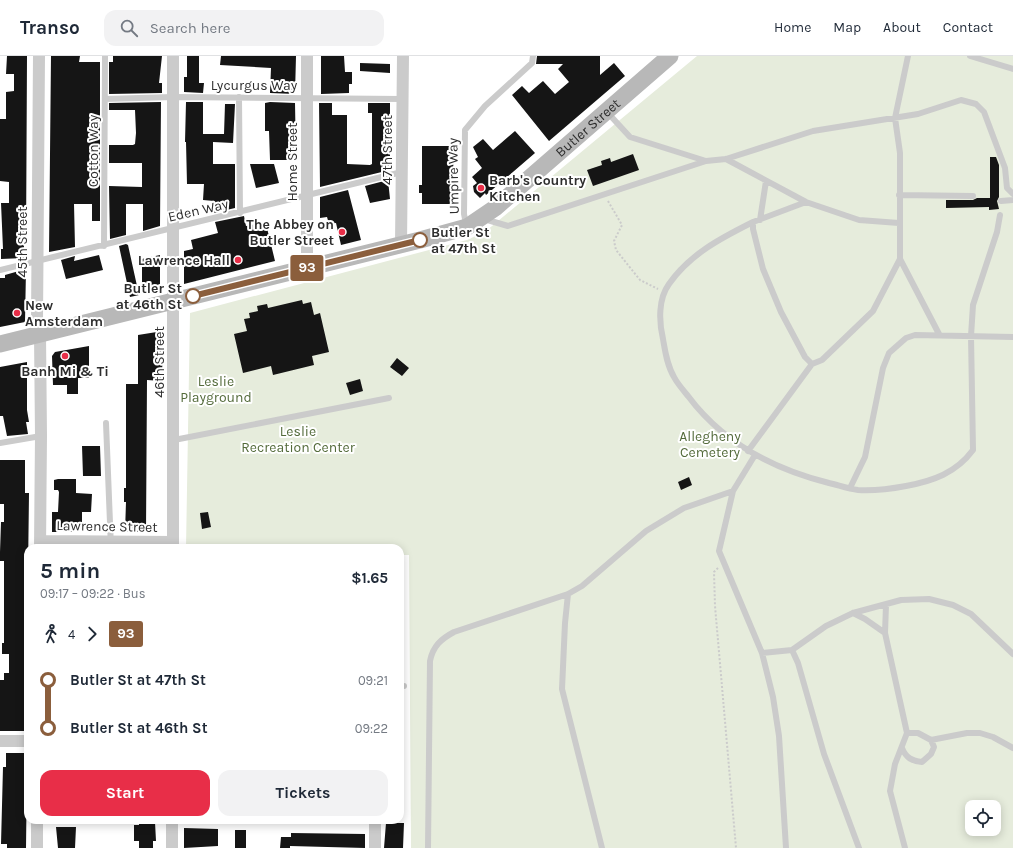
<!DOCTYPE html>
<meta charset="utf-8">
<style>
body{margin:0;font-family:Karla,sans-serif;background:#f2f2f3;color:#1f2937;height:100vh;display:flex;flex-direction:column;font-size:15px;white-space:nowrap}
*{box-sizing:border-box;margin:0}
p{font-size:13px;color:#747a83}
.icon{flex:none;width:22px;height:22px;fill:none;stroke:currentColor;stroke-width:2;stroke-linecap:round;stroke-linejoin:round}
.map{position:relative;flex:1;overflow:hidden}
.side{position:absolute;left:24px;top:488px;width:380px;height:280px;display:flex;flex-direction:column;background:#fff;border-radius:12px;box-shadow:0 2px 10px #0003}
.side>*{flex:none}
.badge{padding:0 8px;border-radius:3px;font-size:14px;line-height:26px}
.buttons{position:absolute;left:965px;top:744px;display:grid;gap:8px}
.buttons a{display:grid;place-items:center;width:36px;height:36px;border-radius:8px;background:#fff;box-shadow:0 2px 10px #0003;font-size:20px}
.map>.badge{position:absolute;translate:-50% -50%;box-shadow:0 0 0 2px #fff}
.legs{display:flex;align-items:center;gap:6px;height:44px;padding:0 16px;font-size:13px}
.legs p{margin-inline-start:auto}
.headline{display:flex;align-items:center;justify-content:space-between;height:68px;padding:0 16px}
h1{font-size:22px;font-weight:700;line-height:30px}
.action{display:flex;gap:8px;margin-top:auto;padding:8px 16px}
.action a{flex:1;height:46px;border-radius:12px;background:#e82e48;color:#fff;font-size:16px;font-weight:700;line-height:46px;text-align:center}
.action a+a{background:#f2f2f3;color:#1f2937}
ul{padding:0 16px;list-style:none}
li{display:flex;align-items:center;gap:14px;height:48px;font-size:15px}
li i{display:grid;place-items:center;width:6px;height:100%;margin:0 5px;background:currentColor}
li i::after{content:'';width:10px;height:10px;margin:-5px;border:3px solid;border-radius:50%;background:#fff}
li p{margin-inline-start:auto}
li:first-child i{background:linear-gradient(#0000 50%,currentColor 0)}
li:last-child i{background:linear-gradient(currentColor 50%,#0000 0)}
header{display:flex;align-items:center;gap:24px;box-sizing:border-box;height:56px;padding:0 20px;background:#fff;border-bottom:1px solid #e0e1e3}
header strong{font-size:19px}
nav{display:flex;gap:22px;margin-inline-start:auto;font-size:14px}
.search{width:280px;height:36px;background:#f2f2f3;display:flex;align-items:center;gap:10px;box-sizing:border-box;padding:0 14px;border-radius:12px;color:#747a83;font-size:15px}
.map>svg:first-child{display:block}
.green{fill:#e6ecdc;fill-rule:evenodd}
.building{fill:#151515}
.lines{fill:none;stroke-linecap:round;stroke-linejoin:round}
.path{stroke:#cbcbcb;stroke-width:2;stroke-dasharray:2 2;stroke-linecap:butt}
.lane{stroke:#cbcbcb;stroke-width:6}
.street{stroke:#cbcbcb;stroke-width:12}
.secondary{stroke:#b8b8b8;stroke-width:17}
.line-1-casing{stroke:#fff;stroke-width:9}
.line-1{stroke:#8b5e3c;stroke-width:6}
.poi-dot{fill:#e82e48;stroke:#fff;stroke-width:1.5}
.stop-1-dot{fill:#fff;stroke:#8b5e3c;stroke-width:2}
.labels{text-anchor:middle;stroke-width:4;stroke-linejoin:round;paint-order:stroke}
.street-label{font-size:14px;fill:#2e2e2e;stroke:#fff}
.poi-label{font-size:14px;font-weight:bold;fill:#2e2e2e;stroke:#fff;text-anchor:start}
.stop-label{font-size:14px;font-weight:bold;fill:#2e2e2e;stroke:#fff;text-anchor:start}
.park-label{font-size:14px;fill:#546b3b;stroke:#fff}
</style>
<header>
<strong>Transo</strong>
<div class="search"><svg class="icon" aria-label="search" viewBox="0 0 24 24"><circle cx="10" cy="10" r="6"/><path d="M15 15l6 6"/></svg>Search here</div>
<nav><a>Home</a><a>Map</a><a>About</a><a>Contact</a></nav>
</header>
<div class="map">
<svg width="1013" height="792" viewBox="0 0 1013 792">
<rect width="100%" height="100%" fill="#fff"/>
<!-- green -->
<path class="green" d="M697,0H1013V792H411L409,499H400V492H186L190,257L467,184L486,175ZM972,751H994V773H972Z"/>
<!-- building -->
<path class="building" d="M7,0H27L26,189H24V202L1,203V193H3L1,147H9V126L0,125V63H6V36L14,35V18H6Z
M51,0H80L79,6H100V165H92V148H74L75,191L49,196Z
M113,0H162L159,27H162V37L109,38V6H113Z
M187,0H199V27H204L203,37L184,36V21H187Z
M221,0H296L295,38L270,37L271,12L220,9Z
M321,0H344L345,16H352V28H349V37L321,38Z
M537,0H600V19L614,7L625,20L549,85L512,39L522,30L529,37L543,25L555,38L569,26L558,13L563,8H536Z
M360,7L390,8V17L360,15Z
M161,46L160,170L143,175V148H126V179L110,183L109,130L142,131V107H109V89H133L135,88L136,77L135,54H109V47Z
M186,46H203V78H224L225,48H235L233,87L213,86V108H235V152L214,157V145L203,144L204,128H187L186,86H185Z
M270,46L295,47L296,104H270L269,75H265V47Z
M319,47H332V59H347V108L370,109L372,108V57H368V47H390V114L320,131Z
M515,75L535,97L486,139L485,137L480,142L474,136L473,130L477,127L472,121L482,112L475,103L478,101L473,91L483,83L493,94Z
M422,90H453L454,148H422V137H419V129H422Z
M633,98L639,114L593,130L587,114L602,109L601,105L610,102L611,106Z
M990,101H996L999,109V141L997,145L999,153L989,154V151L946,152V144H973L977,142H990Z
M250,108H274L279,127L256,132Z
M388,124L390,143L370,147L365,130Z
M348,134L361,184L341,189L336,167L329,168L327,161L320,162V141Z
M244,160L246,170L256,168L257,174L267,172L275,205L184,228V195L193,193L191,184L218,177L215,166Z
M126,188L128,189L139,239L130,241L119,190Z
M99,199L103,214L66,223L61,204L75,200L74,205Z
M160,199V233L142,237V203Z
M26,213L25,266L0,271V222H5V219Z
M302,244L303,248L311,246L314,259L320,257L329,296L312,300L314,309L273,319L271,310L243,317L234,278L247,275L244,263L250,262L249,257L258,255L257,250L267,248L268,252Z
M163,275L162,325L147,324L146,476H125L126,446H124V432H126V328H138V279Z
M89,290V322H78V338H67V329H53L52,300L55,296Z
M397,302L409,312L402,320L390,311Z
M27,306V354L29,366H26L28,378L7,380L3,360H0V311Z
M360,323L363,335L350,339L346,327Z
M82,390H100L101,420H83Z
M0,404H25V437H29L26,675H0V624H4V617H9V598H2V587H4V505H0V496L1,466H4V448H0Z
M689,421L692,429L681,434L678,426Z
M58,423H76V437L92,438L91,456H82V473H73V476H52V456H58L59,436L58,434H54V424Z
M208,456L211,471L202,473L200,457Z
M6,697H25V711H27L26,792H7V788H1L3,711H6Z
M139,766H155L156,785H153V792H139V785H134V769H139Z
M386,767H404L403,792H384Z
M56,771H76L75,792H58Z
M184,772L218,773V790L184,792Z
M235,774H246V792H235Z
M291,777L365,778V792L290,790V792H280L281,781H291Z"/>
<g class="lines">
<!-- path -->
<path class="path" d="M608,145L622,169L614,185L616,194L640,224L658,233
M718,512L714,516L715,550L736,792"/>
<!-- lane -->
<path class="lane" d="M908,0L895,62L900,97V203L939,278
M970,0L1013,13
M239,41L240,157
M105,43L173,41L402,43
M607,56L630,81L706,105
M726,103L806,146L859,164L899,167
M899,139L973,140
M1001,145L1013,144
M806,146L753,166V173L763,213L781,256L805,301L812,308L822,304L873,255L900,203
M484,163L508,170L706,105L726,103L813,75L918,58L961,44L976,48L984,56L1005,112L1007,132L1013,138
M760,164L766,125
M753,166C721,182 690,198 669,228C658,243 659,266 663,283C665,295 667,309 674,321C677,327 683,334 688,340C723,387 773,413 829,427C838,429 848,433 858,434C874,435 890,433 906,430C933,425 956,417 973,394L971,280L973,249L997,176L1000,159
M466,168L464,158L465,74L485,50L532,7L533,0
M104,190L105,0
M0,214L402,116
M106,367L111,492
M174,384L389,342
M0,387L41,380
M748,395L812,308
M850,432L865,401L883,312L889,297L906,282L915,279L1013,281
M733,435L719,495L762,597L773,641L779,680L786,792
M568,538L565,567L562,633L602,792
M886,549L885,577L907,677
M853,557L865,563L885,577
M792,594L798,607L824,698L859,792
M762,597L792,594L826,570L853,557L901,544L929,543L953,549L971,558L1013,598
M400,630H404
M902,692C906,702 912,705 922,706L931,698L934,691L931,684
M428,792L430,605C433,590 441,583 454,576L568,538L582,530L646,475L684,452L733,435L755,399
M905,792L890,735L895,708L907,677H918L931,684L967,677H980L993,681L1013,692"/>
<!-- street -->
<path class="street" d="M39,0L37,265L40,278L41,380L40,492
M401,188L403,0
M307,212V0
M40,485L173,486
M173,492V0
M0,685H28
M37,792V764
M172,792V764
M375,792V764"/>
<!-- secondary -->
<path class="secondary" id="s1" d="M0,288L420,184L467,171L495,152L670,0"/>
</g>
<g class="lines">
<defs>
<path id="line-1" d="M193,240L420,184"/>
</defs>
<!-- line-1 casing -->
<use href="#line-1" class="line-1-casing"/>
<!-- line-1 -->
<use href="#line-1" class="line-1"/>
</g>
<!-- markers -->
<g class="poi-dot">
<circle cx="481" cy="132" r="4"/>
<circle cx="342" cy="176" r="4"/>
<circle cx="238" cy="204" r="4"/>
<circle cx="17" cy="257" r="4"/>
<circle cx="65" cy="300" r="4"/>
</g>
<g class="stop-1-dot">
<circle cx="420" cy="184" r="7"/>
<circle cx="193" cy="240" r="7"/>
</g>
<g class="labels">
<!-- street labels -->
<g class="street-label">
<text x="254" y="34">Lycurgus Way</text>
<text dy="5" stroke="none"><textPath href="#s1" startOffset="638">Butler Street</textPath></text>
<text transform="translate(387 94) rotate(-90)" y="5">47th Street</text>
<text transform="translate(93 95) rotate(-90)" y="5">Cotton Way</text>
<text transform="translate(292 106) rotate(-90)" y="5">Home Street</text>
<text transform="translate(453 120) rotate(-91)" y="5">Umpire Way</text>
<text transform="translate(198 154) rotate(-13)" y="5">Eden Way</text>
<text transform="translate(22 186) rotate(-90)" y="5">45th Street</text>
<text transform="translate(159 306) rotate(-90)" y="5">46th Street</text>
<text transform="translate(107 470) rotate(1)" y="5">Lawrence Street</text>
</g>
<!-- poi labels -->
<g class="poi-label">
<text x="489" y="129">Barb's Country<tspan x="489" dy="16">Kitchen</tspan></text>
<text x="334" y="173" text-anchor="end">The Abbey on<tspan x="334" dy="16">Butler Street</tspan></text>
<text x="230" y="209" text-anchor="end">Lawrence Hall</text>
<text x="25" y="254">New<tspan x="25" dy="16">Amsterdam</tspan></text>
<text x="65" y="320" text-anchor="middle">Banh Mi &amp; Ti</text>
</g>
<!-- stop labels -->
<g class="stop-label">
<text x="431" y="181">Butler St<tspan x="431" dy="16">at 47th St</tspan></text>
<text x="182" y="237" text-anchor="end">Butler St<tspan x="182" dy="16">at 46th St</tspan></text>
</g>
<!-- park labels -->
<g class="park-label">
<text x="216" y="330">Leslie<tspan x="216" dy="16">Playground</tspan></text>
<text x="298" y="380">Leslie<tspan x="298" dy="16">Recreation Center</tspan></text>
<text x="710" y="385">Allegheny<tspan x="710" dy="16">Cemetery</tspan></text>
</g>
</g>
</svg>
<div class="buttons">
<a><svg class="icon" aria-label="locate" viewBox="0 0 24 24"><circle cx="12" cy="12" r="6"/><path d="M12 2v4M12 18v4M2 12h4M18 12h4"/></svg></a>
</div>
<b class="badge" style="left:307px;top:212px;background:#8b5e3c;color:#fff">93</b>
<section class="side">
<div class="headline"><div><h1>5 min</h1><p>09:17 – 09:22 · Bus</p></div><b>$1.65</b></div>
<div class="legs"><svg class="icon" aria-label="walk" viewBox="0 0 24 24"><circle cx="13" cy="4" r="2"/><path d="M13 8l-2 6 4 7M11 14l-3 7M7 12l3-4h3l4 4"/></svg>4<svg class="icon" aria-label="forward" viewBox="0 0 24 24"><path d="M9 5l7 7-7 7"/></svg><b class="badge" style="background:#8b5e3c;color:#fff">93</b></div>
<ul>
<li><i style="color:#8b5e3c"></i><b>Butler St at 47th St</b><p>09:21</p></li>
<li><i style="color:#8b5e3c"></i><b>Butler St at 46th St</b><p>09:22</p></li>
</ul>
<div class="action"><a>Start</a><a>Tickets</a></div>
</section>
</div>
